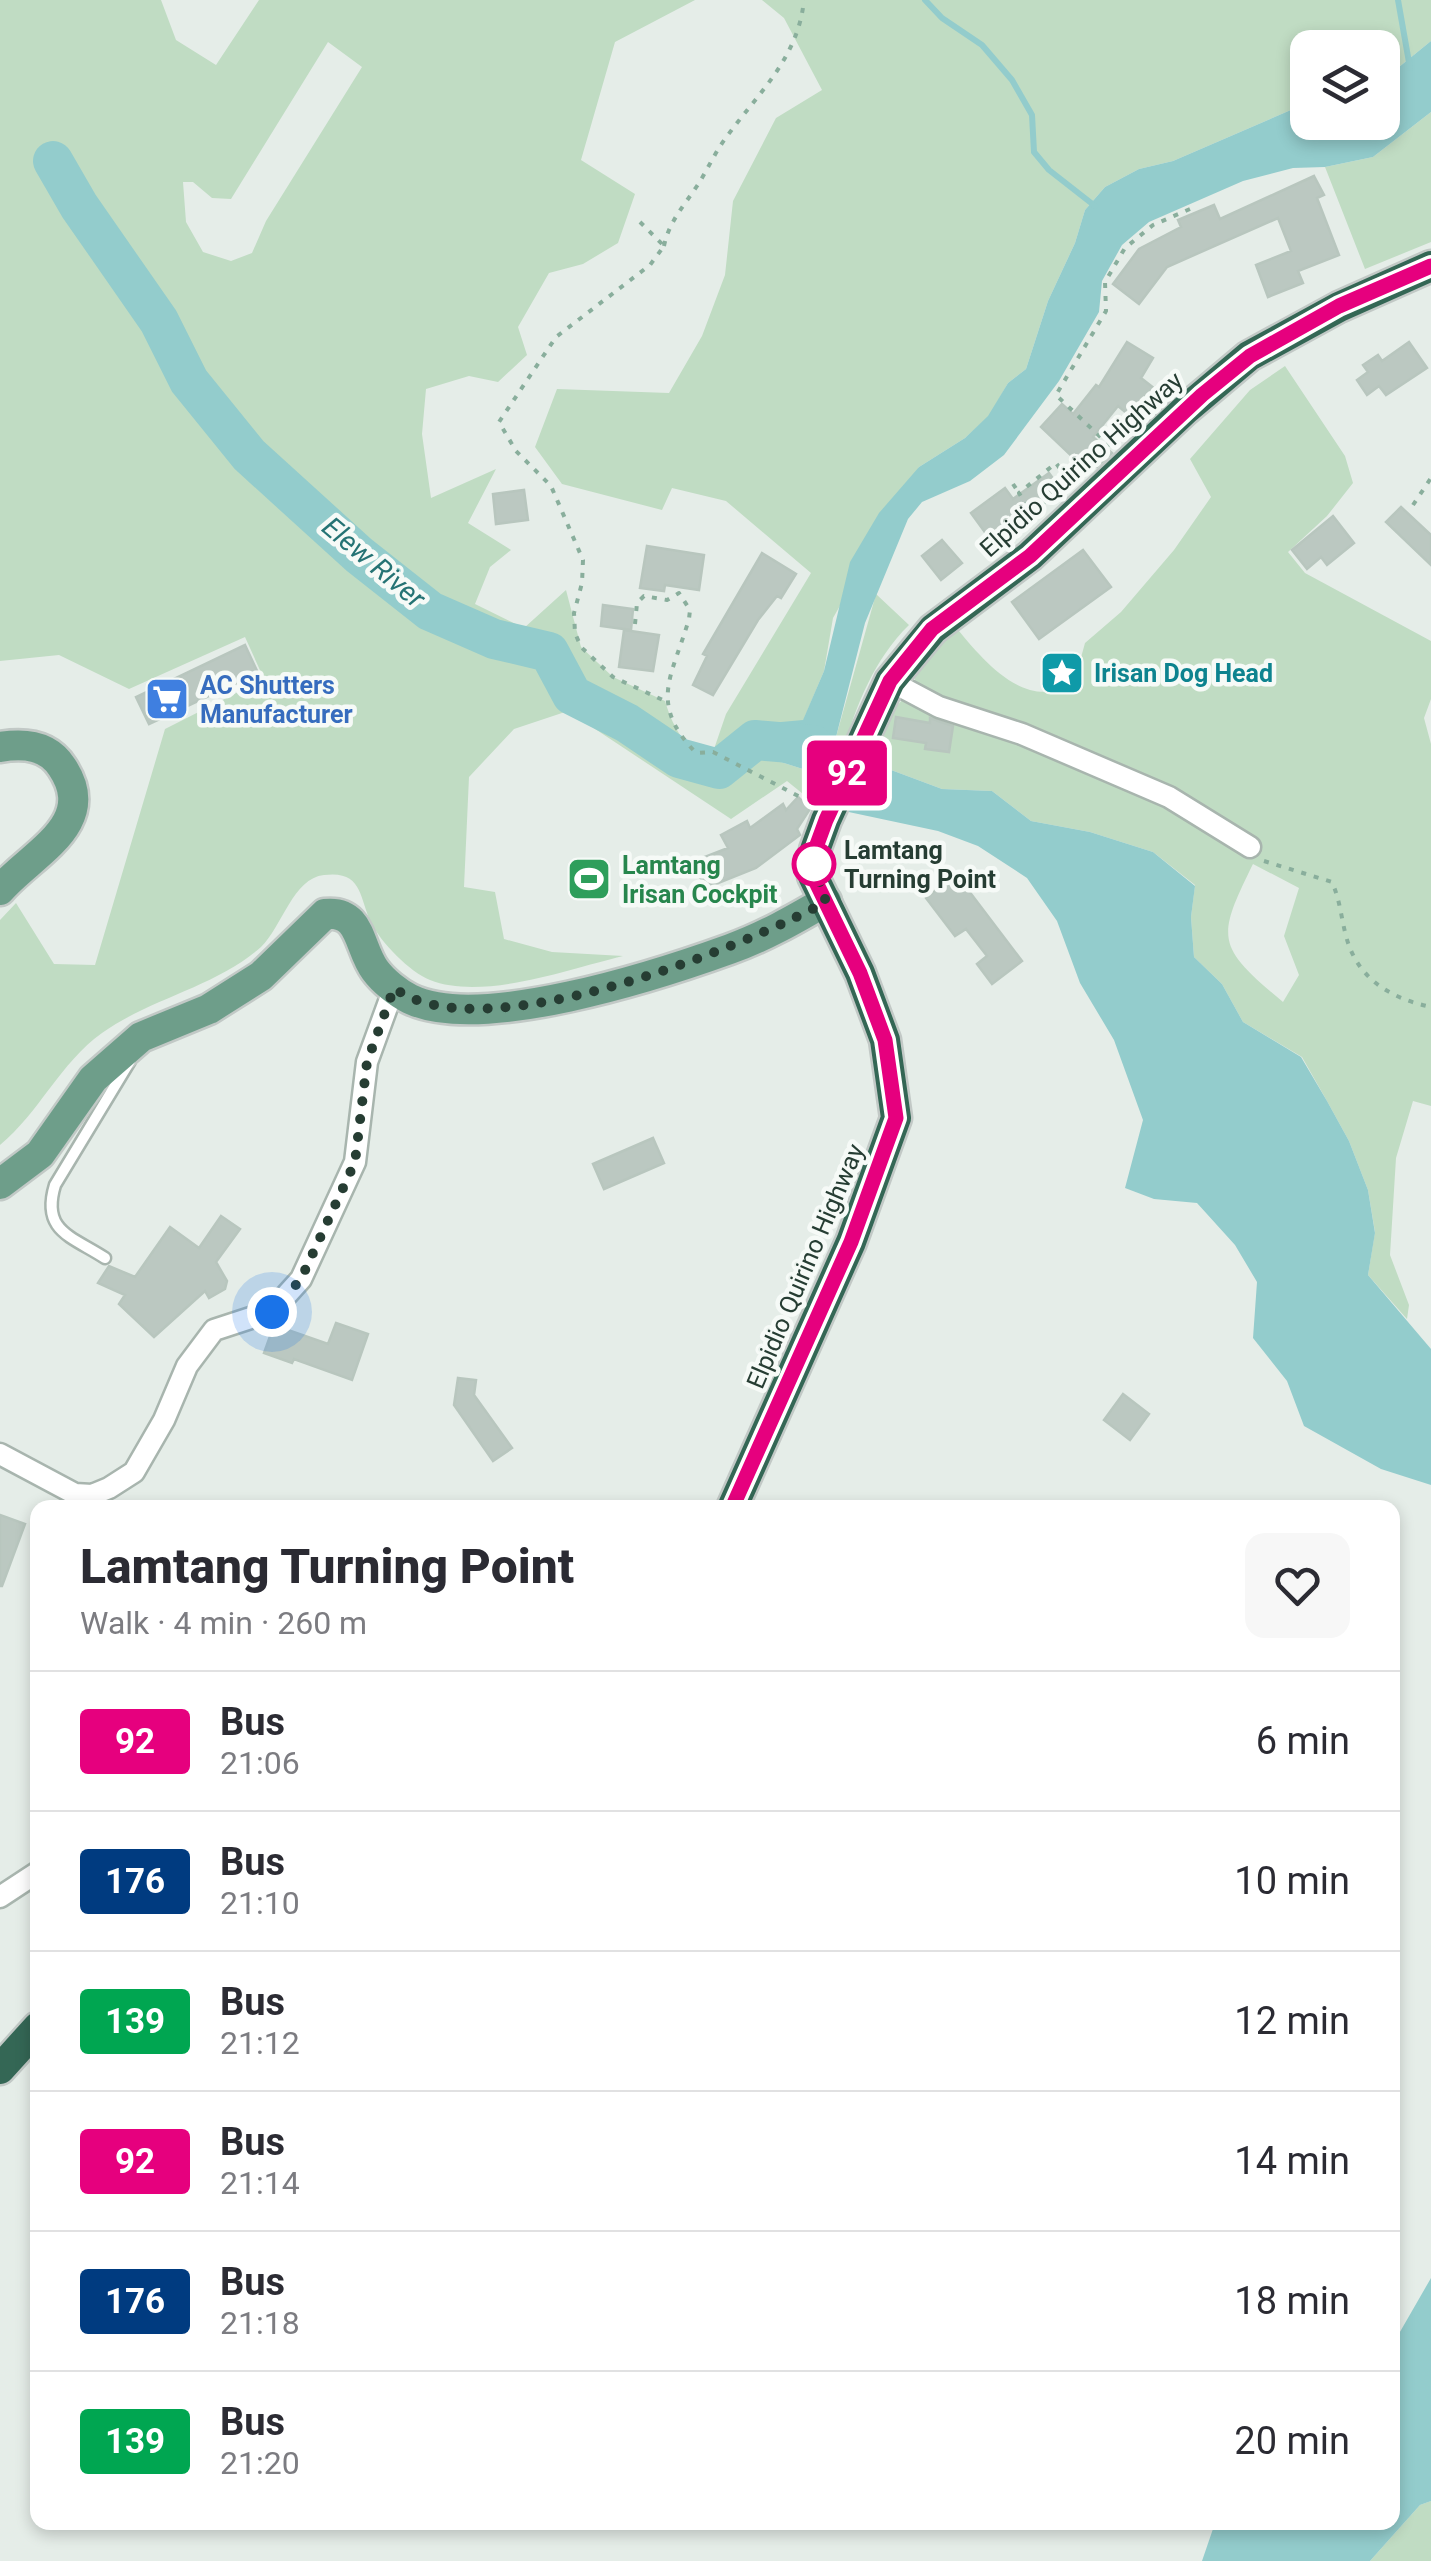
<!DOCTYPE html>
<meta charset="utf-8">
<style>
body{margin:0;font-family:Roboto,sans-serif;background:#f7f7f7;color:#2b2b33;height:100vh;display:flex;flex-direction:column;font-size:38px;white-space:nowrap}
*{box-sizing:border-box;margin:0}
p{font-size:32px;color:#7c7c81}
.icon{flex:none;width:55px;height:55px;fill:none;stroke:currentColor;stroke-width:2;stroke-linecap:round;stroke-linejoin:round}
.map{position:relative;flex:1;overflow:hidden}
.drawer{position:absolute;left:30px;top:1500px;width:1370px;height:1030px;display:flex;flex-direction:column;background:#fff;border-radius:20px;box-shadow:0 5px 15px #0003}
.drawer>*{flex:none}
.badge{padding:0 20px;border-radius:8px;font-size:35px;line-height:65px}
.buttons{position:absolute;left:1290px;top:30px;display:grid;gap:20px}
.buttons a{display:grid;place-items:center;width:110px;height:110px;border-radius:20px;background:#fff;box-shadow:0 5px 15px #0003;font-size:50px}
.you{position:absolute;width:50px;height:50px;margin:-25px;border:8px solid #fff;border-radius:50%;background:#1a73e8;box-shadow:0 0 0 15px #1a73e833}
.map>.badge{position:absolute;translate:-50% -50%;box-shadow:0 0 0 5px #fff}
.round{display:grid;place-items:center;flex:none;width:105px;height:105px;border-radius:20px;background:#f7f7f7}
.overview{display:flex;align-items:center;justify-content:space-between;height:170px;padding:0 50px}
h1{font-size:48px;font-weight:800;line-height:75px}
ul{padding:0;list-style:none}
li{display:flex;align-items:center;gap:30px;height:140px;padding:0 50px;border-top:2px solid #e1e1e2}
li div{flex:1}
li b{display:block;font-size:38px}
li em{font-style:normal}
li .badge{min-width:110px;font-weight:700;text-align:center}
.map>svg:first-child{display:block}
.green{fill:#c0dcc3;fill-rule:evenodd}
.water{fill:#93cccc}
.lines{fill:none;stroke-linecap:round;stroke-linejoin:round}
.stream{stroke:#93cccc;stroke-width:6}
.river{stroke:#93cccc;stroke-width:40}
.building{fill:#bbc8c1;stroke:#b8c6be;stroke-width:2.5}
.lane-casing{stroke:#a8b5ae;stroke-width:15}
.street-casing{stroke:#a8b5ae;stroke-width:25}
.primary-casing{stroke:#c2c9c6;stroke-width:35}
.highway-casing{stroke:#c2c9c6;stroke-width:35}
.path{stroke:#89ae9c;stroke-width:4;stroke-dasharray:5 8;stroke-linecap:butt}
.lane{stroke:#fff;stroke-width:10}
.street{stroke:#fff;stroke-width:20}
.primary{stroke:#6e9e8a;stroke-width:30}
.highway{stroke:#346755;stroke-width:30}
.line-casing{stroke:#fff;stroke-width:22}
.line{stroke:#e6007e;stroke-width:15}
.walk{stroke:#263d33;stroke-width:10;stroke-dasharray:0 18}
.stop-dot{fill:#fff;stroke:#e6007e;stroke-width:5}
.labels{text-anchor:middle;stroke-width:9;stroke-linejoin:round;paint-order:stroke}
.street-label{font-size:25px;fill:#263d33;stroke:#f6faf7}
.culture-label{font-size:25px;font-weight:bold;fill:#0d838f;stroke:#f6faf7;text-anchor:start}
.shop-label{font-size:25px;font-weight:bold;fill:#366cbe;stroke:#f6faf7;text-anchor:start}
.stop-label{font-size:25px;font-weight:bold;fill:#263d33;stroke:#f6faf7;text-anchor:start}
.leisure-label{font-size:25px;font-weight:bold;fill:#27864d;stroke:#f6faf7;text-anchor:start}
.water-label{font-size:28px;font-style:italic;fill:#257374;stroke:#f6faf7}
</style>
<div class="map">
<svg width="1431" height="2561" viewBox="0 0 1431 2561">
<rect width="100%" height="100%" fill="#e5ede8"/>
<!-- green -->
<path class="green" d="M0,0H161L176,40L216,65L259,0H695L615,42L581,160L635,194L618,243L583,264L549,273L518,327L527,355L498,382L469,376L426,389L422,434L431,498L496,469L468,523L511,550L490,567L475,604L524,628L566,590L581,647L613,677L665,701C671,721 683,749 705,755L713,752L726,714L811,573L726,501L672,488L662,510L562,484L535,447L557,389L669,393L702,336L725,275L733,201L776,118L822,90L784,18L762,0H1431V41L1383,80L1382,48H1308L1307,103L1173,161L1139,169L1105,187L1085,210L1075,243L1048,301L1026,369L1008,383L989,416L965,438L919,467L833,618L824,671L803,721L768,758L806,770L825,791L819,807L787,781L731,819L568,711L514,729L469,777L464,887L495,892L504,939L552,952L623,956C569,969 483,1001 430,980C410,972 380,942 371,922C359,898 363,870 324,875C293,878 282,927 261,947C216,987 151,998 102,1033C60,1063 39,1113 0,1145V920L16,903L54,964L95,965L165,729L264,679L245,637L129,689L59,655L0,661ZM328,42L362,67L266,221L252,253L231,261L203,252L186,222L183,182H193L212,198L231,199Z
M1431,112V242L1365,269L1325,167L1373,157Z
M1285,366L1345,456L1353,483L1327,516L1288,552L1305,573L1431,641V699L1424,718L1431,744V1106L1413,1101L1396,1158L1390,1255L1409,1305L1407,1319L1368,1275L1375,1232L1368,1190L1349,1141L1327,1101L1302,1057L1243,1022L1222,984L1194,957L1191,917L1195,885L1153,852L1090,832L1031,821L992,791L942,789L867,761L883,721L914,687L917,662L954,625C983,660 1025,713 1074,683L1085,643L1121,612L1174,550L1211,497L1190,459L1250,390ZM1253,864L1299,888L1284,936L1299,975L1283,1002C1216,946 1216,939 1253,864Z
M876,594L909,625C875,658 856,705 843,751L836,737Z
M1431,2501V2561H1370L1420,2505Z"/>
<!-- water -->
<path class="water" d="M1431,41V112L1373,157L1325,167L1293,168L1243,181L1149,222L1122,245L1102,281L1099,312L1059,381L1004,455L970,481L922,502L908,519L865,623L836,737L843,751L867,761L942,789L992,791L1031,821L1090,832L1153,852L1195,886L1191,917L1194,957L1222,984L1243,1022L1301,1057L1327,1101L1349,1141L1368,1190L1375,1233L1368,1275L1431,1349V1485L1381,1469L1304,1426L1287,1381L1253,1338L1257,1282L1235,1245L1197,1203L1154,1199L1125,1188L1143,1120L1114,1040L1080,983L1057,921L1027,878L978,846L938,831L844,811L806,770L768,758L770,723L803,720L824,671L850,562L879,513L919,467L965,438L988,416L1008,383L1026,369L1048,301L1075,243L1085,210L1105,187L1139,169L1173,161L1307,103L1308,122H1382L1383,80Z
M1431,2278V2501L1420,2505L1370,2561H1202L1215,2523L1392,2522L1393,2344Z"/>
<g class="lines">
<!-- stream -->
<path class="stream" d="M925,0L942,18L982,45L1012,80L1032,115L1034,152L1049,170L1095,206
M1398,0L1410,68"/>
<!-- river -->
<path class="river" d="M53,161L79,206L159,321L189,381L249,455L359,555L430,611L494,639L549,652L572,695L627,723L679,758L719,769L755,740L813,745"/>
</g>
<!-- building -->
<path class="building" d="M1314,176L1324,195L1317,198L1339,255L1298,271L1303,283L1268,297L1256,265L1291,251L1278,218L1167,267L1139,304L1113,284L1139,249L1181,227L1178,220L1214,205L1220,219Z
M1127,342L1153,358L1141,378L1164,396L1141,425L1118,406L1093,437L1112,453L1097,467L1086,457L1080,464L1041,427L1062,404L1073,414L1096,385L1099,387Z
M1409,342L1427,368L1386,395L1379,386L1367,395L1357,380L1368,372L1363,365L1378,355L1382,361Z
M1049,473L1060,488L992,542L971,513L1005,488L1013,499Z
M524,490L528,520L496,524L493,494Z
M1401,507L1431,535V565L1386,522Z
M1333,516L1354,543L1327,565L1321,557L1307,569L1292,550Z
M942,540L962,563L941,580L922,556Z
M647,546L704,555L699,590L665,585L664,591L640,588Z
M1083,550L1111,587L1039,639L1012,602Z
M762,553L796,574L781,598L777,596L758,620L713,695L693,685L707,656L703,654Z
M603,605L633,609L631,630L601,626Z
M624,630L659,635L653,671L619,667Z
M245,645L258,673L149,724L136,697Z
M896,717L930,723V718L953,726L949,752L925,749L926,743L893,738Z
M798,797L810,809L797,829L800,835L756,868L706,888L692,862L728,848L721,835L747,821L750,828L783,804L786,810Z
M956,874L1022,961L992,984L977,964L987,956L966,929L955,936L926,898Z
M653,1138L664,1163L604,1189L593,1164Z
M221,1216L240,1229L216,1262L227,1281L225,1289L209,1298L205,1291L154,1337L119,1304L125,1295L98,1283L109,1266L135,1277L170,1227L199,1248Z
M336,1323L368,1334L352,1380L294,1359L292,1363L264,1353L274,1325L328,1344Z
M458,1378L476,1380L474,1395L512,1448L493,1461L454,1405Z
M1123,1394L1149,1414L1130,1440L1104,1420Z
M0,1515L25,1524L2,1586H0Z"/>
<g class="lines">
<defs>
<path id="lane" d="M105,1258C71,1236 41,1231 55,1185L130,1061"/>
<path id="street" d="M890,681L939,707L1022,734L1169,797L1250,847
M0,1454L75,1494L92,1495L109,1488L134,1472L164,1420L187,1366L214,1330L272,1311L301,1279L355,1162L367,1062L394,988
M0,1897L38,1872"/>
<path id="primary" d="M0,747C24,743 48,745 62,767C100,824 32,853 0,890
M0,1184L40,1154L93,1079L141,1037L209,1009L261,976L325,914C362,910 358,947 375,970C383,981 398,993 410,999C480,1033 658,975 730,949C764,937 795,919 826,901"/>
<path id="highway" d="M732,1508L851,1242L896,1118L885,1040L860,973L813,876L815,850L826,820L890,681L933,629L1030,556L1185,410L1249,356L1339,307L1431,266
M0,2069L38,2027"/>
</defs>
<!-- lane casing -->
<use href="#lane" class="lane-casing"/>
<!-- street casing -->
<use href="#street" class="street-casing"/>
<!-- primary casing -->
<use href="#primary" class="primary-casing"/>
<!-- highway casing -->
<use href="#highway" class="highway-casing"/>
<!-- path -->
<path class="path" d="M640,222L664,246L650,265L556,337L499,422L516,451L551,486L583,560L582,583L574,613L575,633L581,647L613,677L665,701
M664,246C669,222 683,207 697,186C707,171 714,154 725,139C758,93 798,59 804,0
M1110,446L1056,395L1106,311L1105,282L1125,248L1153,225L1197,206
M1013,484L1019,493
M1413,505L1431,478
M1031,514L1054,494
M1034,518L1019,493L1056,463L1069,481
M635,624L637,603L644,596L667,600L679,593L690,610L689,619C672,677 648,703 696,753L713,752L808,801
M1264,861L1332,882C1340,900 1341,917 1346,936C1357,978 1389,998 1431,1007"/>
<!-- lane -->
<use href="#lane" class="lane"/>
<!-- street -->
<use href="#street" class="street"/>
<!-- primary -->
<use href="#primary" class="primary"/>
<!-- highway -->
<use href="#highway" class="highway"/>
</g>
<g class="lines">
<defs>
<path id="line" d="M732,1508L851,1242L896,1118L885,1040L860,973L813,876L815,850L826,820L890,681L932,629L1030,556L1202,395L1250,356L1339,306L1431,266"/>
</defs>
<!-- line casing -->
<use href="#line" class="line-casing"/>
<!-- line -->
<use href="#line" class="line"/>
<!-- walk -->
<path class="walk" d="M272,1312L301,1279L355,1162L367,1062L394,988C481,1053 739,949 826,902L814,864"/>
</g>
<!-- icons -->
<defs>
<symbol id="sight-square" viewBox="-11 -11 22 22"><rect x="-9" y="-9" width="18" height="18" rx="4" fill="#0f9aa8" stroke="#f6faf7"/><path d="M0-6L1.8-2.2L6-1.7L2.9 1.2L3.7 5.4L0 3.3L-3.7 5.4L-2.9 1.2L-6-1.7L-1.8-2.2Z" fill="#fff"/></symbol>
<symbol id="supermarket-square" viewBox="-11 -11 22 22"><rect x="-9" y="-9" width="18" height="18" rx="4" fill="#3f7fe0" stroke="#f6faf7"/><path d="M-6-5.5h2.5l.6 2H6L4.5 2H-2.5L-4.4-4H-6ZM-1.5 3.2a1.3 1.3 0 1 0 .1 0ZM3 3.2a1.3 1.3 0 1 0 .1 0Z" fill="#fff"/></symbol>
<symbol id="stadium-square" viewBox="-11 -11 22 22"><rect x="-9" y="-9" width="18" height="18" rx="4" fill="#2e9e5b" stroke="#f6faf7"/><path d="M0-5a6.5 5 0 1 0 0 10a6.5 5 0 1 0 0-10ZM-3.5-1.8h7v3.6h-7Z" fill="#fff"/></symbol>
</defs>
<g fill-rule="evenodd">
<use href="#sight-square" x="1037" y="648" width="50" height="50"/>
<use href="#supermarket-square" x="142" y="674" width="50" height="50"/>
<use href="#stadium-square" x="564" y="854" width="50" height="50"/>
</g>
<!-- markers -->
<circle class="stop-dot" cx="814" cy="864" r="20"/>
<g class="labels">
<!-- street labels -->
<g class="street-label">
<text transform="translate(1081 464) rotate(-42)" y="9">Elpidio Quirino Highway</text>
<text transform="translate(805 1266) rotate(-67)" y="9">Elpidio Quirino Highway</text>
</g>
<!-- culture labels -->
<g class="culture-label">
<text x="1094" y="682">Irisan Dog Head</text>
</g>
<!-- shop labels -->
<g class="shop-label">
<text x="200" y="694">AC Shutters<tspan x="200" dy="29">Manufacturer</tspan></text>
</g>
<!-- stop labels -->
<g class="stop-label">
<text x="844" y="859">Lamtang<tspan x="844" dy="29">Turning Point</tspan></text>
</g>
<!-- leisure labels -->
<g class="leisure-label">
<text x="622" y="874">Lamtang<tspan x="622" dy="29">Irisan Cockpit</tspan></text>
</g>
<!-- water labels -->
<g class="water-label">
<text transform="translate(374 562) rotate(40)" y="10">Elew River</text>
</g>
</g>
</svg>
<div class="buttons">
<a><svg class="icon" aria-label="layers" viewBox="0 0 24 24"><path d="M12 4l9 5-9 5-9-5zM3 14l9 5 9-5"/></svg></a>
</div>
<div class="you" style="left:272px;top:1312px"></div>
<b class="badge" style="left:847px;top:773px;background:#e6007e;color:#fff">92</b>
<section class="drawer">
<div class="overview"><div><h1>Lamtang Turning Point</h1><p>Walk · 4 min · 260 m</p></div><a class="round"><svg class="icon" aria-label="heart" viewBox="0 0 24 24"><path d="M12 20l-8-8c-3-5 5-10 8-4 3-6 11-1 8 4z"/></svg></a></div>
<ul>
<li><span class="badge" style="background:#e6007e;color:#fff">92</span><div><b>Bus</b><p>21:06</p></div><em>6 min</em></li>
<li><span class="badge" style="background:#003b80;color:#fff">176</span><div><b>Bus</b><p>21:10</p></div><em>10 min</em></li>
<li><span class="badge" style="background:#00a651;color:#fff">139</span><div><b>Bus</b><p>21:12</p></div><em>12 min</em></li>
<li><span class="badge" style="background:#e6007e;color:#fff">92</span><div><b>Bus</b><p>21:14</p></div><em>14 min</em></li>
<li><span class="badge" style="background:#003b80;color:#fff">176</span><div><b>Bus</b><p>21:18</p></div><em>18 min</em></li>
<li><span class="badge" style="background:#00a651;color:#fff">139</span><div><b>Bus</b><p>21:20</p></div><em>20 min</em></li>
</ul>
</section>
</div>
